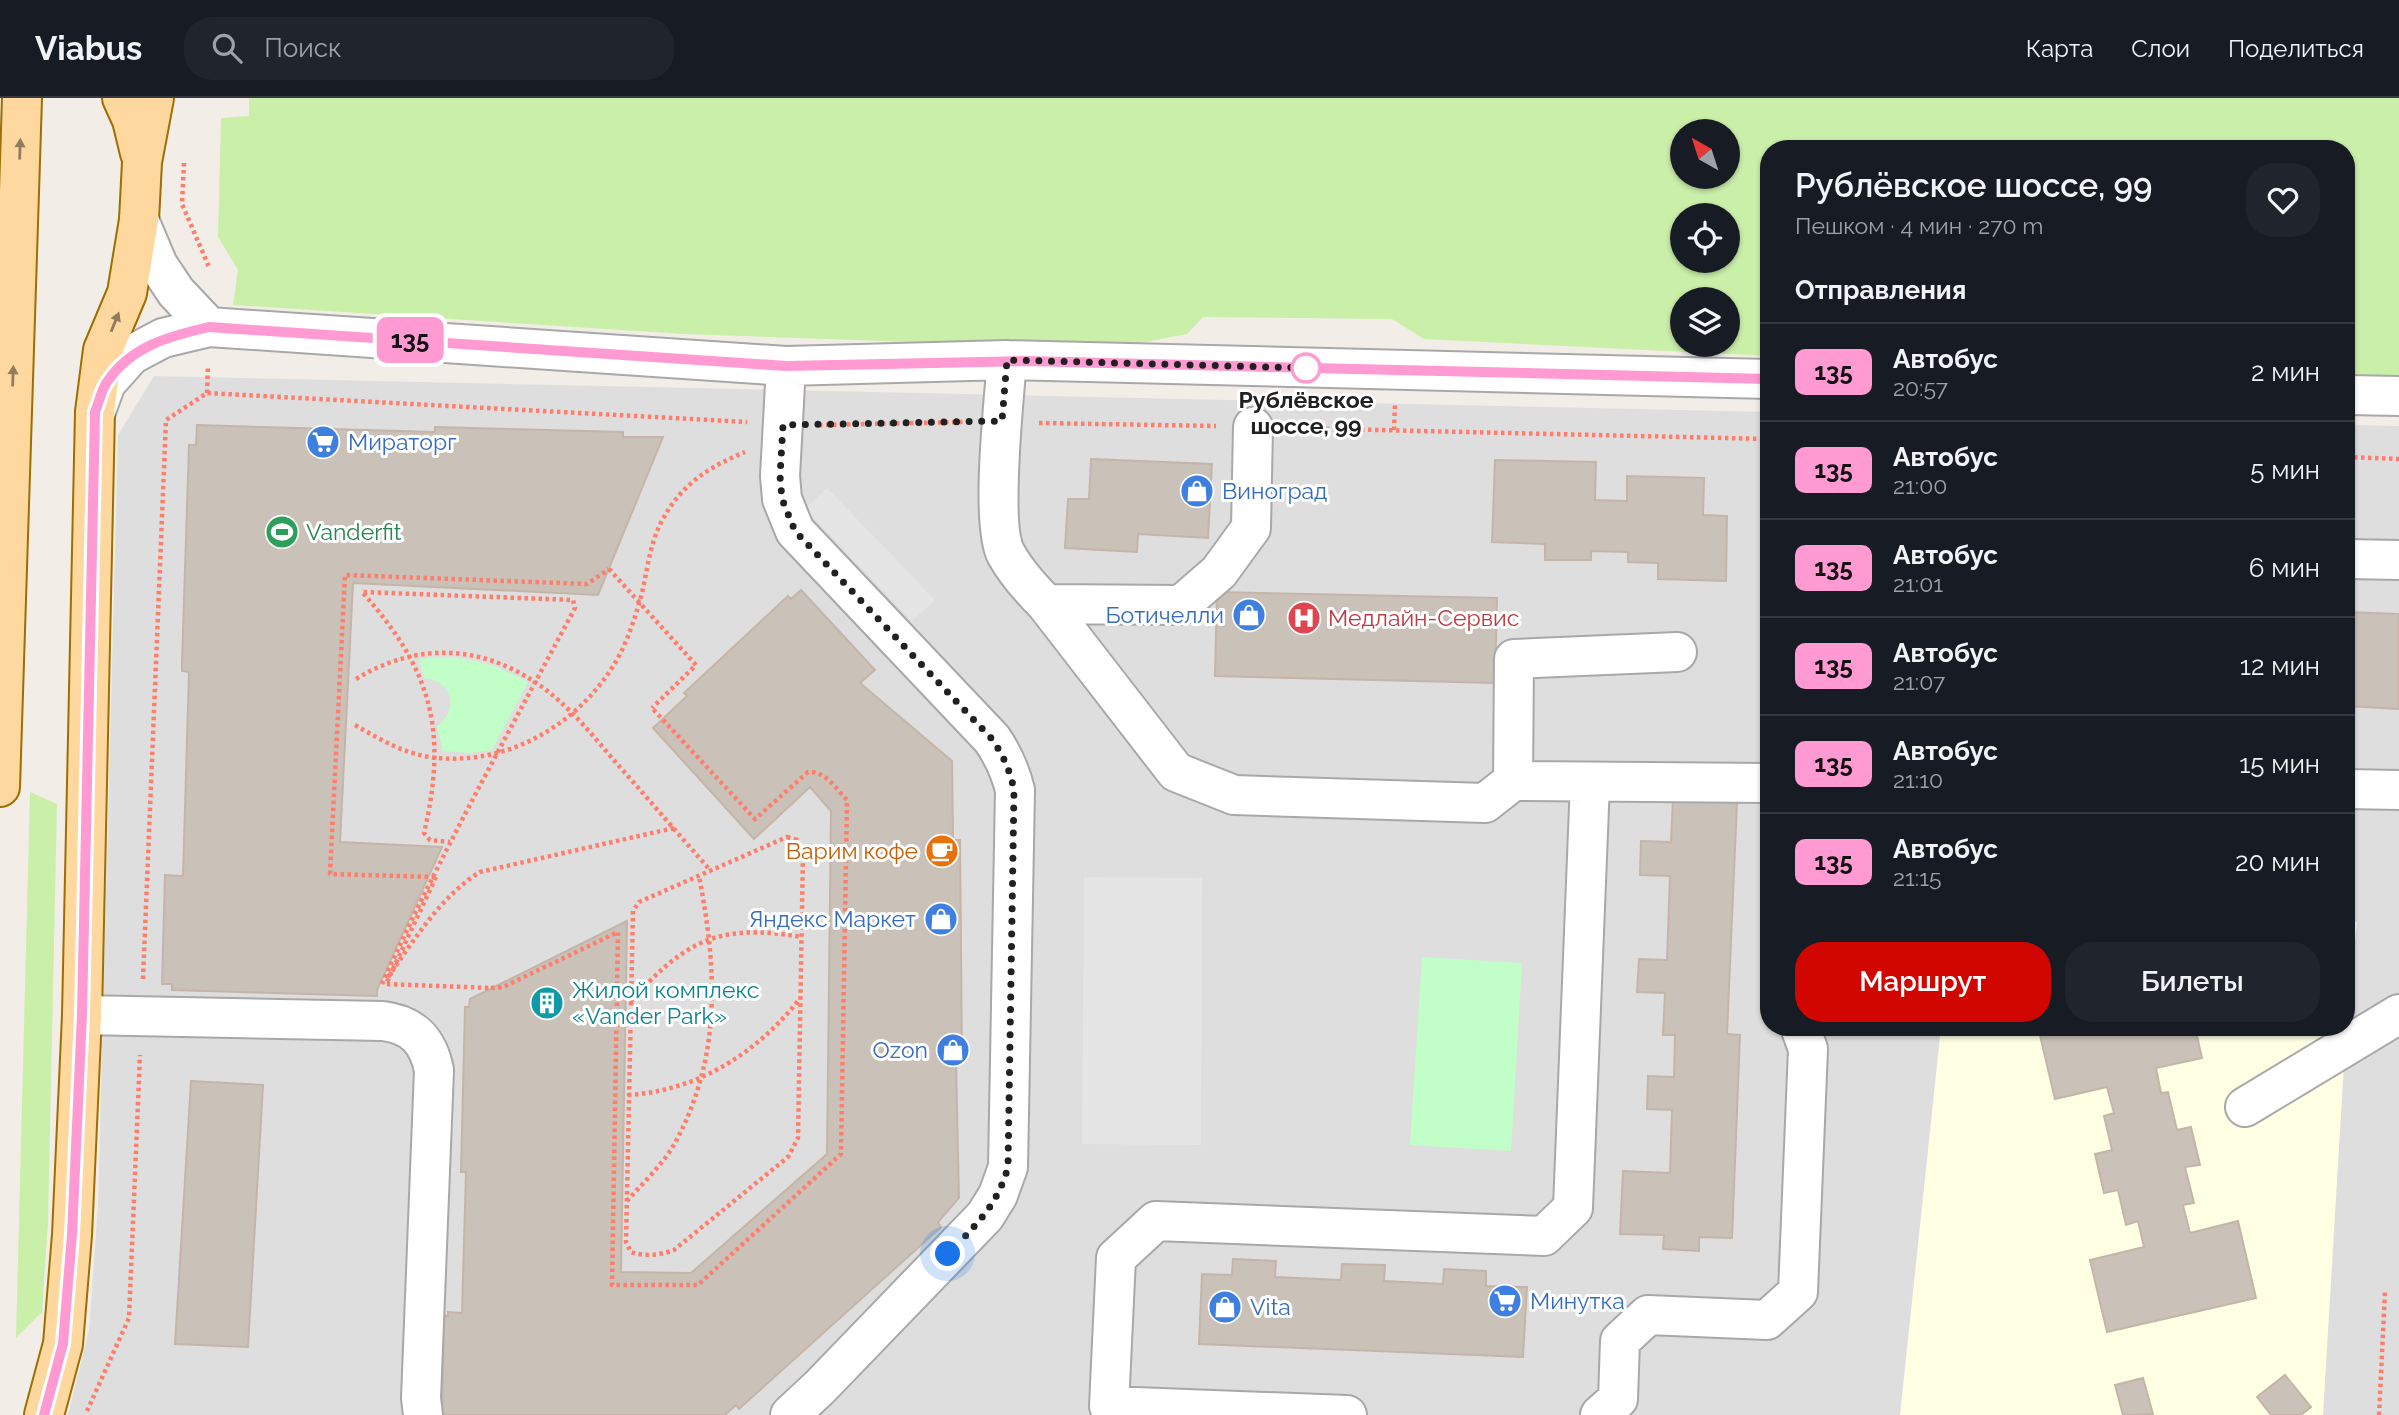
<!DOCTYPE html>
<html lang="ru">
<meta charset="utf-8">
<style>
body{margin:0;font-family:Raleway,sans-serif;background:#20242c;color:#f1f3f6;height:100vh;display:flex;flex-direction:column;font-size:26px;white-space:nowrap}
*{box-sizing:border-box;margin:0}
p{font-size:23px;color:#9ea1a6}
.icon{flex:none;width:38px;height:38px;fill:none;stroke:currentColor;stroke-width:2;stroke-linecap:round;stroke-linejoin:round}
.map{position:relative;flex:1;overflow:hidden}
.panel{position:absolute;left:1760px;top:42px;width:595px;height:896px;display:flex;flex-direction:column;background:#171b24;border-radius:28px;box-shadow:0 2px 5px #0004}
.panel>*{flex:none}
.badge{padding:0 14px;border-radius:10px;font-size:24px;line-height:46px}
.needle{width:46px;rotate:321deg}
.buttons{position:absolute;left:1670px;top:21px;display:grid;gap:14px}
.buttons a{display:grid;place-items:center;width:70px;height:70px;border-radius:50%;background:#171b24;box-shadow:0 2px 5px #0004;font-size:35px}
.you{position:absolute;width:35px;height:35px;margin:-18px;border:5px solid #fff;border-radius:50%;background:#1a73e8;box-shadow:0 0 0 10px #1a73e833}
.map>.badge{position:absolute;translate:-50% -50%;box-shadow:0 0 0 4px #fff}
h2{padding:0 35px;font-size:26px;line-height:63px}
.round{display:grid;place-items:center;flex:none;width:74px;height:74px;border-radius:28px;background:#20242c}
.headline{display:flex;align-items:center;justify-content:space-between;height:119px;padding:0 35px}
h1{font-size:33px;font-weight:600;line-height:52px}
.cta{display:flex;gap:14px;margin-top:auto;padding:14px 35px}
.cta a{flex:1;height:80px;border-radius:28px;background:#d20600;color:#fff;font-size:28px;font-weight:600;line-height:80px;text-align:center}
.cta a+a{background:#20242c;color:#f1f3f6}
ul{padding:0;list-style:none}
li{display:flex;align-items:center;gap:21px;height:98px;padding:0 35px;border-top:2px solid #363941}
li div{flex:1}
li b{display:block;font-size:26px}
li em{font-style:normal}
li .badge{min-width:77px;font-weight:700;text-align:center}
header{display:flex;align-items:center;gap:42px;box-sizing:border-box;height:98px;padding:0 35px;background:#171b24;border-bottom:2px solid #363941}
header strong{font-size:33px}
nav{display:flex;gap:38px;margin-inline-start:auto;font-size:24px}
.search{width:490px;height:63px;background:#20242c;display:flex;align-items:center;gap:18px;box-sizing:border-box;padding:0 24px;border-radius:28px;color:#9ea1a6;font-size:26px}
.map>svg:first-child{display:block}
.residential{fill:#dfdede}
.education{fill:#feffe3}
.grass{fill:#caefa9;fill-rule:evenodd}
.park{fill:#c2fec8}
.parking{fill:#e5e5e5}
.building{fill:#cac1b9;stroke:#c5b5a8;stroke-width:2}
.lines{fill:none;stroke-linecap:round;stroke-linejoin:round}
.minor-casing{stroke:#a8a8a8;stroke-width:42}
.major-casing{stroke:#9e6e00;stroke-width:42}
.path{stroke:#ff7e6b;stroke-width:4.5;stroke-dasharray:3.5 3.5;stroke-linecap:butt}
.minor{stroke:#fff;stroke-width:38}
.major{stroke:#ffd89f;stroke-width:38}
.path-bridge{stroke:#ff7e6b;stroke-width:4.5;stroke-dasharray:3.5 3.5;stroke-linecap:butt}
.oneway{fill:#907c60}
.line-casing{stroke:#fff;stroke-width:16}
.line{stroke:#ff9ad2;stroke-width:10}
.walk{stroke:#212121;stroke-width:7;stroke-dasharray:0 12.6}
.stop-dot{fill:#fff;stroke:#ff9ad2;stroke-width:3.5}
.labels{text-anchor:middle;stroke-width:6;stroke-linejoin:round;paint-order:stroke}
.stop-label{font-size:23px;font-weight:bold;fill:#212121;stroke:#fff}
.shop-label{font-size:23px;fill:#366cbe;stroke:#fff;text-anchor:start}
.leisure-label{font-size:23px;fill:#27864d;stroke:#fff;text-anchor:start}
.health-label{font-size:23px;fill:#be3a42;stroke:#fff;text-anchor:start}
.food-label{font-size:23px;fill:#c56008;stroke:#fff;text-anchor:end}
.culture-label{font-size:23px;fill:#0d838f;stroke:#fff;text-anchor:start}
</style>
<header>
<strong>Viabus</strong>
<div class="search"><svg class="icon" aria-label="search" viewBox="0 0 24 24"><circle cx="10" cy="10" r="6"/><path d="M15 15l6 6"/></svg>Поиск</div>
<nav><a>Карта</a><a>Слои</a><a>Поделиться</a></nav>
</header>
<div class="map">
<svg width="2399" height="1317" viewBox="0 0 2399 1317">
<rect width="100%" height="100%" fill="#f2eee7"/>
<!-- residential -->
<path class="residential" d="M154,278L1769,314V929H2347V327L2399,328V1317H68L89,1232L98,1107L118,337Z"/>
<!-- education -->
<path class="education" d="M2347,824H2357L2345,949L2323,1317H1900L1941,929H2347Z"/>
<!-- grass -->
<path class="grass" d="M249,0H2399V280L2347,279V51H1769V258L1424,241L1392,221L1203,219L1187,236L1109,251L684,236L233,207L238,172L218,139L221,20L249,18ZM1682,33H1727V79H1682ZM1682,117H1727V163H1682ZM1682,201H1727V247H1682Z
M30,694L57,706L48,1124L42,1214L16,1240Z"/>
<!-- park -->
<path class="park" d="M438,559C472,559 499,568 528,584L492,652L469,655L443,653L437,629C459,610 454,584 424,580L419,561Z
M1422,859L1522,865L1511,1053L1410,1047Z"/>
<!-- parking -->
<path class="parking" d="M827,390L935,502L912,523L805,411Z
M1084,779L1202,780L1201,1047L1082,1046Z"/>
<!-- building -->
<path class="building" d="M197,327L435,334V329L623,334V339H663L598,497L353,485L340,744L442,749L377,892V898L172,892V886H162L165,777L183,778L189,574L182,573V565L189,347H196Z
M1091,361L1212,366L1208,440L1138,436L1137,454L1065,450L1068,401H1089Z
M1495,362L1596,364L1595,402L1627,403V378L1704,380L1703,417L1727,418L1726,483L1658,481V465L1628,464V454L1591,453V462H1545V446L1492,444Z
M801,492L875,572L860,585L952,663L953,742H960L962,963L956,964L959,1100L938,1124L941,1129L739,1311L736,1307L725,1317H442L444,1218H448V1214L462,1215L466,1074H461L465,909H469L470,901L627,823L621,1174L691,1175L827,1056L831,713L810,689L754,741L653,630L687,598L684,595L788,498L791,501Z
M1217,494L1497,500L1495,585L1215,578Z
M2347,514L2399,516V611L2347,608Z
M1673,701L1737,704L1727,936L1740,937L1732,1140L1699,1139V1153L1663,1151L1664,1137L1620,1136L1623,1073L1670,1075L1672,1012L1647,1011L1648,978L1674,979L1675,937H1663L1665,895L1637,894L1639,861L1667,862L1670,778L1640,777L1641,743L1671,744Z
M2038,929H2195L2202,960L2156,970L2161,995L2168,994L2177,1032L2191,1029L2200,1067L2185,1069L2194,1105L2183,1107L2190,1135L2238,1123L2256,1200L2107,1234L2090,1162L2144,1149L2138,1123L2126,1127L2118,1092L2104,1095L2095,1056L2112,1052L2104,1018L2114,1015L2107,989L2055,1001Z
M191,983L263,987L248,1249L175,1246Z
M1233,1161L1276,1163L1275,1179L1341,1182L1342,1166L1385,1167L1384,1183L1443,1186L1444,1171L1486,1173V1188L1527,1189L1523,1259L1199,1246L1202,1176L1232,1177Z
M2285,1277L2311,1309L2301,1317H2271L2257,1299Z
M2143,1280L2153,1316L2123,1317L2115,1287Z"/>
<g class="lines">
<defs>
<path id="minor" d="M139,122L158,167L176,194L209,229
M1007,262C1004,301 990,426 1006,456C1016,474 1031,491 1046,506L1176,674L1234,697L1485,705L1513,683L1514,561L1677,554
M786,268L780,378L782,401L795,433L992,641C1003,657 1010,672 1015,692L1008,1069L998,1097L985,1118L820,1289L790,1317
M2347,297L2399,298
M96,313L106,285L131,257L163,240L209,229L786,268L1007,262L1769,281
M2347,461L2399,462
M1046,506L1181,507L1219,474L1251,430L1253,329
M1513,683L1769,685
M2347,691L2399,692
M82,917L383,923C414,927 428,943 434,972L421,1300L423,1317
M2245,1009L2399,916
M1347,1317L1109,1308L1116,1160L1156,1123L1544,1138L1573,1110L1590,684
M1600,1317L1618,1301L1620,1243L1648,1217L1767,1222L1798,1194L1808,951L1800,929"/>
<path id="major" d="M122,0L132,22L140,55
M0,689L22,0
M44,1317L63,1246L72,1137L82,917L95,314L103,252L127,195L139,122L142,64L154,0"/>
</defs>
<!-- minor casing -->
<use href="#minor" class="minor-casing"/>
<!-- major casing -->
<use href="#major" class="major-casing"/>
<!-- path -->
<path class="path" d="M184,65L182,106L209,169
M207,295L208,268
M1039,325L1216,328
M819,327L964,324
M1291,330L1769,341
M1394,332L1395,307
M2347,359L2399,361
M356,581C433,534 512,553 573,616C589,632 604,651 619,668C650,703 680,738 711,773
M355,627C381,642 408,658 438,660C515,667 590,619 623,550C631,532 637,514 642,495C648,469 650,443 664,419C683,385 711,368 745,354
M787,739L797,742L803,755L798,1040L788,1059L674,1152C661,1157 644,1159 631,1154L626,1144L633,813L639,804Z
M435,779L330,776L345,477L587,486L609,471
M388,879C414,842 441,798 480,774L674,730
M143,881L166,322L207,295L747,324
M382,886C440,757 509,634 575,510L573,502L362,494C432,572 448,633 424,735L430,742L450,744
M491,890L503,889L618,834L612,1187H698L841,1056L847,702C836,691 826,673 808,674L755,721L652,610
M630,904C686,842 718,825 802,839
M628,997C698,993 759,954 801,899
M627,1103C643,1085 663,1066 675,1045C722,958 717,871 699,778
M87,1313L129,1220L140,957
M2379,1317L2385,1194"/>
<!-- minor -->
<use href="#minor" class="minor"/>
<!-- major -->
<use href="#major" class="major"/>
<!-- path-bridge -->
<path class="path-bridge" d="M609,471L696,567L652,610
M436,779L386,886L491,890"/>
</g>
<!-- one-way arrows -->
<defs><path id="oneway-solid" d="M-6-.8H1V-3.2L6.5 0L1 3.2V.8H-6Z" transform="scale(1.75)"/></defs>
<g class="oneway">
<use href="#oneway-solid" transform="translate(20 51) rotate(-88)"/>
<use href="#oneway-solid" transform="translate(115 224) rotate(-68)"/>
<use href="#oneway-solid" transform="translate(13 278) rotate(-88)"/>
</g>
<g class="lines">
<defs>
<path id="line" d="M44,1317L63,1246L72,1137L82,917L95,314C99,305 101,292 107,284C131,248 170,238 209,229L786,268L1026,263L1769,281"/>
</defs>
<!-- line casing -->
<use href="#line" class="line-casing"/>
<!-- line -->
<use href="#line" class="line"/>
<!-- walk -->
<path class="walk" d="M948,1156C976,1127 997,1108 1008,1069L1014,692C1010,672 1003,657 992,641L795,433L782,401L780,378L783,327L1002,323L1007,262L1306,270"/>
</g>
<!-- icons -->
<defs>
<symbol id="supermarket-disc" viewBox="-11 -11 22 22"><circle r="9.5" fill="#3f7fe0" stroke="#fff"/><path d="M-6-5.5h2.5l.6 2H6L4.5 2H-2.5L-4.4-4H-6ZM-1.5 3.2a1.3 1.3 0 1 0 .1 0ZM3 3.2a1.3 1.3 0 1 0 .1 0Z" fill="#fff"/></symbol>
<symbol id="shop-disc" viewBox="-11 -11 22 22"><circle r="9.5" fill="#3f7fe0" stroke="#fff"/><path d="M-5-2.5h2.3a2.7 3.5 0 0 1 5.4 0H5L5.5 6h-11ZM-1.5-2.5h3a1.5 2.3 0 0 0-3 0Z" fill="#fff"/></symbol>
<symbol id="stadium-disc" viewBox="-11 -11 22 22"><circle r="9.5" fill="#2e9e5b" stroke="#fff"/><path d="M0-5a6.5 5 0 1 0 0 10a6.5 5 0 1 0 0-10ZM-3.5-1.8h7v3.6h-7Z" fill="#fff"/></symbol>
<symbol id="hospital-disc" viewBox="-11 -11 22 22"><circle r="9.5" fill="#e0444e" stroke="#fff"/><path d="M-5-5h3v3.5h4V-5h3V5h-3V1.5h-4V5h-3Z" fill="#fff"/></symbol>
<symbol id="cafe-disc" viewBox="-11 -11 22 22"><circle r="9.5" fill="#e8710a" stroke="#fff"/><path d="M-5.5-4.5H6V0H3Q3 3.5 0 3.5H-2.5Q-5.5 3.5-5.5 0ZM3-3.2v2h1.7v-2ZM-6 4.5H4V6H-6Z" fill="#fff"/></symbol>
<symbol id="building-disc" viewBox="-11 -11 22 22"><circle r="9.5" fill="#0f9aa8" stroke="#fff"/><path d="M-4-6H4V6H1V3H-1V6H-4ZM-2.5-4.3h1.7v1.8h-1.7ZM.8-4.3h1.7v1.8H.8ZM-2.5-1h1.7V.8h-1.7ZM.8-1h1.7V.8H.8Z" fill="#fff"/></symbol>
</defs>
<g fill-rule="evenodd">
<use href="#supermarket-disc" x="304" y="325" width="38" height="38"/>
<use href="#shop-disc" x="1178" y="374" width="38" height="38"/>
<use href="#stadium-disc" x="263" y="415" width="38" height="38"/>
<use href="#shop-disc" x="1230" y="498" width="38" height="38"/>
<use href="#hospital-disc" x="1285" y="501" width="38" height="38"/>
<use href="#cafe-disc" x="923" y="734" width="38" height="38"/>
<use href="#shop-disc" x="922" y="802" width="38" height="38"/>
<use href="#building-disc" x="528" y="886" width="38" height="38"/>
<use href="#shop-disc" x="934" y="933" width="38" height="38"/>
<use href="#supermarket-disc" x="1486" y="1184" width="38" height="38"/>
<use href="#shop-disc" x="1206" y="1190" width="38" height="38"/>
</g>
<!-- markers -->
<circle class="stop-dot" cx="1306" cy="270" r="14"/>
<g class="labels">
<!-- stop labels -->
<g class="stop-label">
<text x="1306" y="310">Рублёвское<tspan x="1306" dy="26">шоссе, 99</tspan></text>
</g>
<!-- shop labels -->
<g class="shop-label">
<text x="348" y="352">Мираторг</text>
<text x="1222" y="401">Виноград</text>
<text x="1224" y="525" text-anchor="end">Ботичелли</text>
<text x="916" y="829" text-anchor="end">Яндекс Маркет</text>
<text x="928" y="960" text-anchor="end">Ozon</text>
<text x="1530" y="1211">Минутка</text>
<text x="1250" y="1217">Vita</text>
</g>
<!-- leisure labels -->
<g class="leisure-label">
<text x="306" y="442">Vanderfit</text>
</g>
<!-- health labels -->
<g class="health-label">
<text x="1328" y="528">Медлайн-Сервис</text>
</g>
<!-- food labels -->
<g class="food-label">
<text x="918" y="761">Варим кофе</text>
</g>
<!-- culture labels -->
<g class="culture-label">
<text x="572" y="900">Жилой комплекс<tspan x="572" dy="26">«Vander Park»</tspan></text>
</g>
</g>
</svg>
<div class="buttons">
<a><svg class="needle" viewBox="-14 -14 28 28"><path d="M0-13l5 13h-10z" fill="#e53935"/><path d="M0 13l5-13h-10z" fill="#9ea1a6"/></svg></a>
<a><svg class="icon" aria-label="locate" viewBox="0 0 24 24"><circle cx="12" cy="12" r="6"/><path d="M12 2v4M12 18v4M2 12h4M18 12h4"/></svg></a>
<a><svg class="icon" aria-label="layers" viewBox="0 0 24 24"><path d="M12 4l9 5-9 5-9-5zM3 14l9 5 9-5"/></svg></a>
</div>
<div class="you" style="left:948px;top:1156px"></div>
<b class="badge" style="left:410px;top:242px;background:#ff9ad2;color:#111">135</b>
<section class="panel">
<div class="headline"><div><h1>Рублёвское шоссе, 99</h1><p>Пешком · 4 мин · 270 m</p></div><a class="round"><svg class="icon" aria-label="heart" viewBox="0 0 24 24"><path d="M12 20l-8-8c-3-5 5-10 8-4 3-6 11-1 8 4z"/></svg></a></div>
<h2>Отправления</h2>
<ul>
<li><span class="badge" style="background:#ff9ad2;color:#111">135</span><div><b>Автобус</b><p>20:57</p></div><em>2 мин</em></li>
<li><span class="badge" style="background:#ff9ad2;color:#111">135</span><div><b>Автобус</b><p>21:00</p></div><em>5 мин</em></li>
<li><span class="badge" style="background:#ff9ad2;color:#111">135</span><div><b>Автобус</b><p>21:01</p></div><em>6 мин</em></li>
<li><span class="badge" style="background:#ff9ad2;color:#111">135</span><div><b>Автобус</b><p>21:07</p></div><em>12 мин</em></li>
<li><span class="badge" style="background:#ff9ad2;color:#111">135</span><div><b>Автобус</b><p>21:10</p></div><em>15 мин</em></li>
<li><span class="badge" style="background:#ff9ad2;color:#111">135</span><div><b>Автобус</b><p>21:15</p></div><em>20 мин</em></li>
</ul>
<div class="cta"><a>Маршрут</a><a>Билеты</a></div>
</section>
</div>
